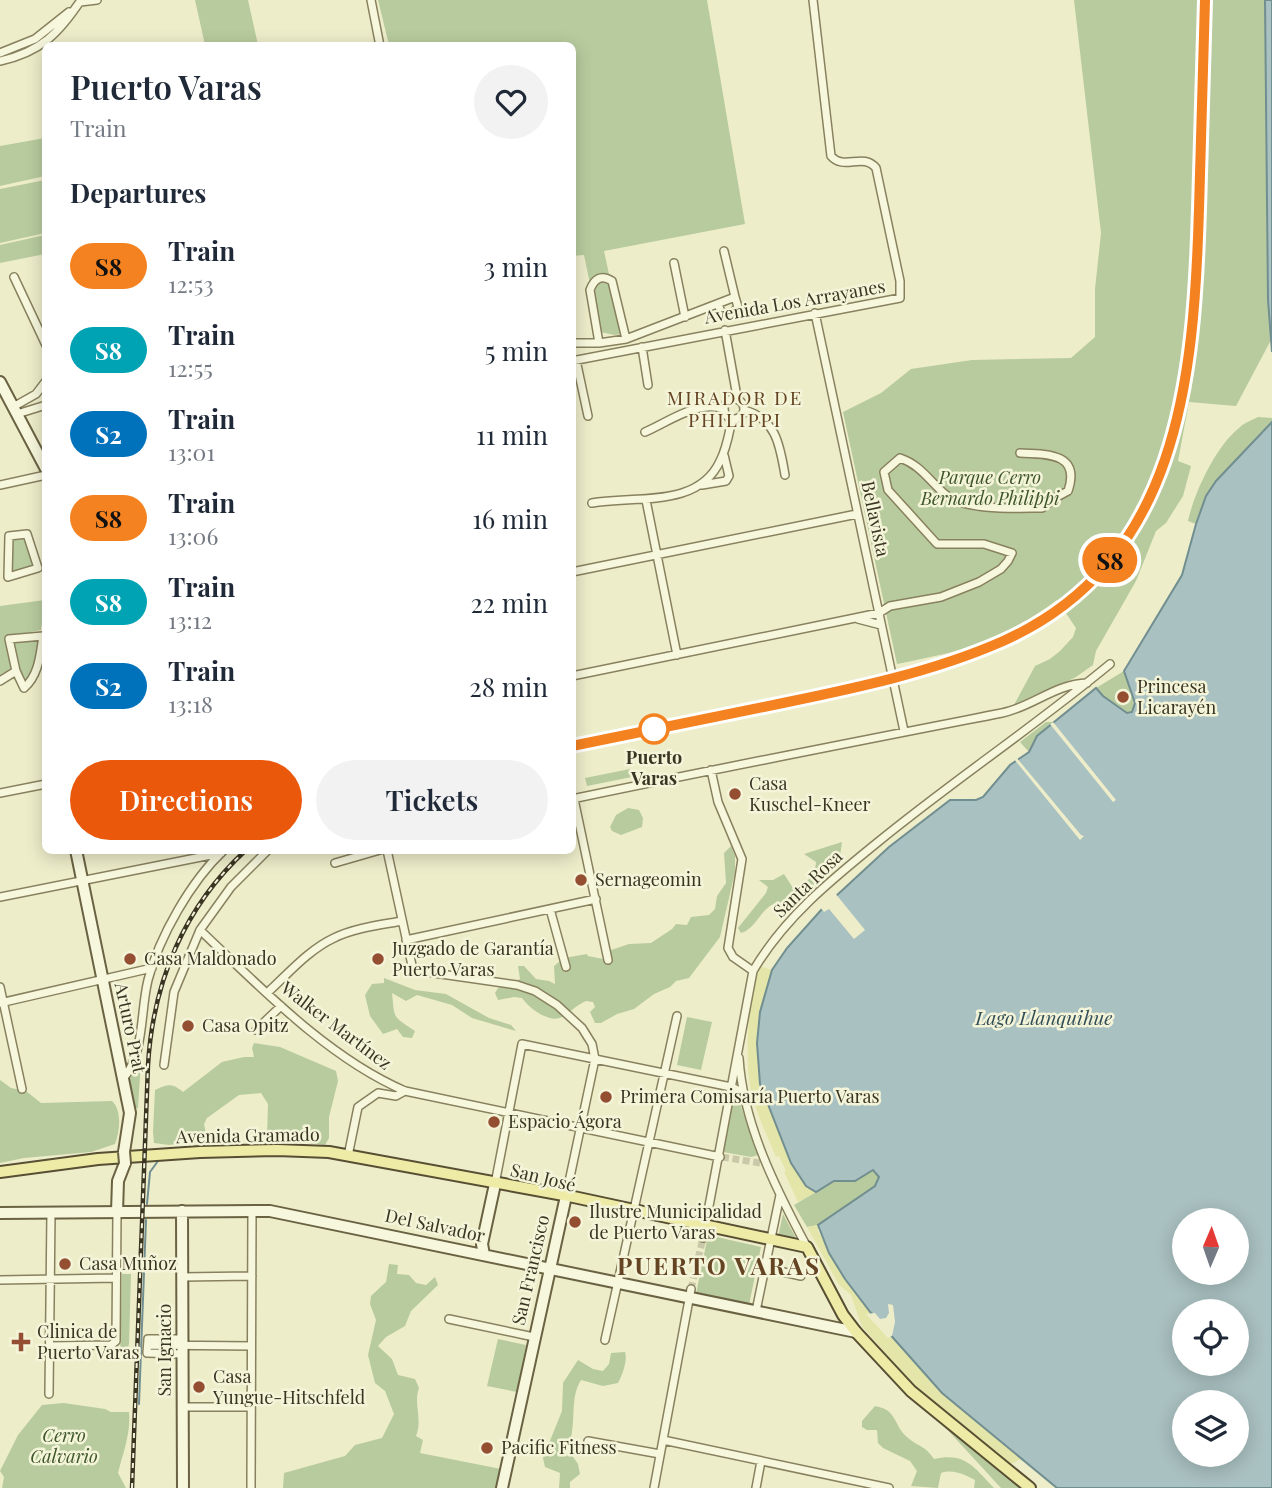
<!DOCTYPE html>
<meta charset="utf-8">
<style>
body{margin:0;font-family:"Playfair Display",serif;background:#f2f2f3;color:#1f2937;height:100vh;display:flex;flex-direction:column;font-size:26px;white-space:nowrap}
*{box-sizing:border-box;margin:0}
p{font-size:23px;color:#747a83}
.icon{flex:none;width:38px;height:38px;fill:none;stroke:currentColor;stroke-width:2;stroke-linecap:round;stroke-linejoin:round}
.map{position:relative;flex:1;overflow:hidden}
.panel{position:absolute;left:42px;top:42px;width:534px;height:812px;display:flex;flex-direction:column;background:#fff;border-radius:10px;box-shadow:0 4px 18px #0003}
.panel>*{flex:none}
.badge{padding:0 14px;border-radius:23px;font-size:24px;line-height:46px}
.needle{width:46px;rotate:2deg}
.fabs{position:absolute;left:1172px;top:1208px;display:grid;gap:14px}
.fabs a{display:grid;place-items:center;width:77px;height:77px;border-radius:50%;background:#fff;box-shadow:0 4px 18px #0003;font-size:35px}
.map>.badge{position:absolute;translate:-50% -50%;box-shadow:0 0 0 4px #fff}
h2{padding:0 28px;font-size:26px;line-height:63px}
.round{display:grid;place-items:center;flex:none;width:74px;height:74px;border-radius:37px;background:#f2f2f3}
.overview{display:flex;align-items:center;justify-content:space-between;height:119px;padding:0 28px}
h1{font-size:33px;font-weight:600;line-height:52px}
.cta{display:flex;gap:14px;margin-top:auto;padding:14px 28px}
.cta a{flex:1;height:80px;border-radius:42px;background:#ea580c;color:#fff;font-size:28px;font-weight:600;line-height:80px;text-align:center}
.cta a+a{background:#f2f2f3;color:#1f2937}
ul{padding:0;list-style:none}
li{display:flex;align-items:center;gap:21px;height:84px;padding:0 28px}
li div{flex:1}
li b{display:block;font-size:26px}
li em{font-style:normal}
li .badge{min-width:77px;font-weight:700;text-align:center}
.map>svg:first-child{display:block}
.green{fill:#b8cb9e}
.sand{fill:#e4e6a9}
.water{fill:#aac1c1;stroke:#718e90;stroke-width:2;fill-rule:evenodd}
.pier{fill:#ededca}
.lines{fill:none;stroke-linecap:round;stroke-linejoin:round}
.stream{stroke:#718e90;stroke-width:2}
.street-tunnel{stroke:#c9c8a8;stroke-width:7;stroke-dasharray:7 3.5;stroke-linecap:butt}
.street-casing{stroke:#88815f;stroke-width:10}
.secondary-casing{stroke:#6a6242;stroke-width:14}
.primary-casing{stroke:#574e33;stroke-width:14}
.street{stroke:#f7f7dd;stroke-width:7}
.secondary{stroke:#f7f7dd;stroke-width:10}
.primary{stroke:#edeba5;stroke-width:10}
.rail-casing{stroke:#3a3422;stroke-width:4.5}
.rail{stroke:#f4f4d9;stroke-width:2;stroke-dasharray:5;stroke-linecap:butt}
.secondary-bridge-casing{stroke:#6a6242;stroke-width:14;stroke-linecap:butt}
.secondary-bridge{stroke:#f7f7dd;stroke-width:10}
.line-casing{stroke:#fff;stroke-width:16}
.line{stroke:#f58220;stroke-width:10}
.poi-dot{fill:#944f32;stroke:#f4f4d9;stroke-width:2.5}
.stop-dot{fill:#fff;stroke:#f58220;stroke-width:3.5}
.labels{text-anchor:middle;stroke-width:5;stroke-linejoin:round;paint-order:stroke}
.street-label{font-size:18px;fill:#3a3422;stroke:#f4f4d9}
.park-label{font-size:18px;font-style:italic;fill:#3d5529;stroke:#f4f4d9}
.poi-label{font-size:18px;fill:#3a3422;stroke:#f4f4d9;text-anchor:start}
.stop-label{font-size:18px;font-weight:bold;fill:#3a3422;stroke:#f4f4d9}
.neighbourhood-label{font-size:19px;letter-spacing:2px;fill:#644423;stroke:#f4f4d9}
.water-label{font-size:19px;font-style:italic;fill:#324f58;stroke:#f4f4d9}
.district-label{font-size:24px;font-weight:bold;letter-spacing:2px;fill:#644423;stroke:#f4f4d9}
</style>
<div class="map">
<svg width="1272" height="1488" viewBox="0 0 1272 1488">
<rect width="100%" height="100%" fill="#ededca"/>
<!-- green -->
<path class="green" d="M195,0H248L258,45H205Z
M378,0H707L745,224L604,251L622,334L615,335L600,332L584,255L572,256V46L389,45Z
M1074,0H1265L1268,300L1271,340L1236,406L1189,402L1178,461L1191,466L1183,496L1166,523L1156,531L1136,581L1096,651L1093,665L1076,677L1021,705H1014L1035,666L1050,659L1060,651L1073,637L1076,628L1057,600C1038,614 1018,627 996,637C966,651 930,657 897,664L843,412L881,393L911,369L972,360L1071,358L1095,337V289L1101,233Z
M45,138V176L0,186V146Z
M45,180V233L0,243V189Z
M45,235V254L0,263V245Z
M1258,417L1272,418V422L1216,481L1206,496L1196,524L1188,521C1194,493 1216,446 1239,428C1244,423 1252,420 1258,417Z
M25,536L35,567L10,574L12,538Z
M45,600L41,630L5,637L11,669L0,675V606Z
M38,637L34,666L26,680L20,670L13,640Z
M1124,671L1135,703L1132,713H1127L1103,696L1096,688Z
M1046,722H1053L1037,736L1029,752L1020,742Z
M630,769L632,777L587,786L585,778Z
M628,808L639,810L643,818L642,827L621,835L612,831L610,827L616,815Z
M842,842L839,863L792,910L785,902C762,900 759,928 741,933L738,928L766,893L768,887L759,880H773L784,874L793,888H801C808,881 816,871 816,862L804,854Z
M731,846L735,856V872L720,937L689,978L676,981L670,987L654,994L634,1009L617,1014L601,1023H595L590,1012L595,1007L593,1002L586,1001C576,1005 570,1013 562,1017C549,1024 528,1007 522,998L514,997L498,1000L495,993L498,988L520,979L518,966H524L536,979L549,981L555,984L554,966L564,958L587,954L588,956L603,959L611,950L629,944L651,943L672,929L676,924L687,925L691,917L709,915L715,909L717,896L726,883L724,853Z
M384,978L415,990L446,994L489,1018L511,1025L516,1031L472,1018L452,1005L417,995L406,1001L392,993C395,1019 391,1015 415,1031L412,1038L403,1037L397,1029L383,1034L370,1016L365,995L372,984L384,983Z
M687,1017L712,1022L701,1070L677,1065Z
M254,1043L280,1047L336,1071L338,1081L329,1117V1138L325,1145L267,1138L268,1104L261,1093L239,1095L207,1118L204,1124L206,1134L203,1137L206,1140L169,1145L154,1143L153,1132L155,1090C168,1084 172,1083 183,1092L222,1062L244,1057H254L252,1048Z
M141,1061L138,1108L132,1109L126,1079Z
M0,1080L11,1088L26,1091L41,1103L112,1101C122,1110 120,1131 115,1144L91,1152L24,1158L0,1163Z
M734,1095H737L758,1155L751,1157L723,1152Z
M873,1170L879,1177L875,1186L818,1225L807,1227L794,1205L834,1181H855Z
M783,1214L798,1242L778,1237Z
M708,1235L761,1247L749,1305L696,1294Z
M389,1264L398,1265L397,1274L409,1275L416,1283L426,1285L435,1277L438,1285L411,1311L405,1326L386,1337L378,1346L392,1359L398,1375L415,1379L419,1388C413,1404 423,1419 416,1436L423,1440L420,1453L501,1469L496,1488H283L284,1473L345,1456L355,1445L382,1438L394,1414L385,1391L375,1383L368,1355L376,1320L370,1304L371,1296L386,1282Z
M122,1274H131L129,1344L127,1353H120Z
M498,1339L526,1345L517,1392L487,1386Z
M625,1352C628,1360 622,1376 618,1383L603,1386L581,1380C571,1396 575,1414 572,1431C572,1437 569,1442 567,1448L578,1464L580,1474L570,1482V1488H559L560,1473L545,1467L543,1458L562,1411L563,1383L578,1360L593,1369L603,1371L609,1364L611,1353Z
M64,1403L105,1409L111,1412H129C131,1433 123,1453 118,1473L126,1488H2L4,1477L0,1471L18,1435L42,1405Z
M875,1406C898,1410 893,1425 907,1437C918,1447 925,1445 934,1459C965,1452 974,1467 994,1488H974L975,1480C963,1474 953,1469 941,1473L938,1488L911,1486L917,1471L910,1461L883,1448L878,1443L877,1430H867L862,1427V1421Z
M943,1425L949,1427L1026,1488H1001Z"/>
<!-- sand -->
<path class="sand" d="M760,966L772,970C768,984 763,998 760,1012C747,1078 778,1130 806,1186L816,1192L798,1202L784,1172L786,1171L779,1156L776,1157C768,1137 757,1116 752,1095C744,1066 747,993 760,966Z
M818,1225V1231L845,1279L882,1327L941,1393L1021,1459L1007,1466L925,1397L862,1327L851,1295L839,1285L807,1227Z"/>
<!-- water -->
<path class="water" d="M1265,0H1272V352L1268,300Z
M1272,422V1488H1057L942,1393L871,1313L845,1279L829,1253L818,1225L875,1186L879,1177L873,1170L855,1181H834L816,1192L806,1186L791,1163L760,1084L757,1043L760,1012L772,970L787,948L822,909L889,847L950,800H976L983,797L1010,765L1029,752L1037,736L1096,688L1103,696L1127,713L1132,712L1135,703L1124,671L1182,575L1196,524L1206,496L1216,481ZM1185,1220H1237V1272H1185ZM1185,1311H1237V1363H1185ZM1185,1402H1237V1454H1185Z"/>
<!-- pier -->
<path class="pier" d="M1053,722L1116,800L1113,802L1050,724Z
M1016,757L1081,835L1084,836L1080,840L1014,759Z
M835,893L865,930L854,939L829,909L824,912L820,907Z
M888,1304L893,1305L895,1322L892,1336L888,1338L866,1314L875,1313L880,1319L886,1318L889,1313Z"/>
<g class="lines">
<!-- stream -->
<path class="stream" d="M147,1204L150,1172L158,1161
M139,1404L146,1220"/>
<!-- street-tunnel -->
<path class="street-tunnel" d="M722,1157L760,1163
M691,1289L703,1238"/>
<defs>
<path id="street" d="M371,0L380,46
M80,2L97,0
M0,53L35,39L69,12
M0,61C41,52 59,33 81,0
M674,263L685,317
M14,277L46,345
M718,304L721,312L727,315L733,313L738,307L735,297
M815,313L904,731
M725,330L736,391L734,399
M572,343H599L626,339L735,297L724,251
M599,343L590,290C594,279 601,274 612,281L626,339
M642,347L648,385
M576,360L588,416
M572,361L900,298V281L876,168C863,152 844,171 831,156L813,0
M724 409a10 10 0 1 1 20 0a10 10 0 1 1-20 0Z
M13,407L36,394L46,381
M744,410C777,419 780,447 785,475
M17,414L46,405
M645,432C670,421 697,400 724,409
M0,485L46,475
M702,485L726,481L729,476L724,455
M646,500L677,655
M592,503C634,495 698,509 720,461C727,448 729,433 732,419
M27,534L38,568L8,577L9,536Z
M572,572L857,514
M858,619L881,625
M43,636C40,655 39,675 24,688L16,671L9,639Z
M572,676L855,618L879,613L890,606L941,597L979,582L1001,569L1008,561L1012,553L984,544H937L888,490L884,472L900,458C921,465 930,482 946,495C966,511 1018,508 1042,508L1055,498L1068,491C1081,453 1047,454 1020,453
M0,681L16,671
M711,770L718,802L742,859L728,948L733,957L753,971
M0,793L46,784
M572,799C715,769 859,741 1002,713C1032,707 1055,684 1087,683
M574,799L608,960
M387,850L413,970L517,985L535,991L557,1005L582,1028L592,1044L595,1059L566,1196
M335,863L380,850
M0,897L221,853
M550,909L566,967
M200,930C260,987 328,1058 405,1091L720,1157
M406,940L596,899
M0,987L22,1089
M267,993C287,975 308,950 334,938C354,928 380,925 402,921
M0,1003L152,968
M256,1030L281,1006
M739,1058C743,1124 776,1189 807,1247
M164,1065L174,992L200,930L231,887L268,850
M123,1079C145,1053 140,1012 148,980C159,937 191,881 224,850
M348,1156L358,1107L378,1093L396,1096L405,1091
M495,1184L522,1044L731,1087L740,1091L745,1099
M703,1238L753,971C784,918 831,880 878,842C954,780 1035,726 1110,664
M770,1269L801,1276
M182,1277L252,1276
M0,1280L116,1278
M756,1311L780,1195
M449,1319L534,1337
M148,1339H182V1354L147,1353Z
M605,1340L677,1016
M149,1345L251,1346
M50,1346L111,1345L116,1341L117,1212
M49,1394L51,1212
M183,1407H251
M663,1440L889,1488
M588,1441L660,1454
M251,1488L252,1211
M654,1488L691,1289
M756,1488L761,1461"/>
<path id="secondary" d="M0,382L46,469
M76,850L130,1113L124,1152
M182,1211L183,1488
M117,1212L118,1181L125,1163
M0,1213L270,1211L856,1332
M484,1255L482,1244L495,1184
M502,1488L566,1196"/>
<path id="primary" d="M0,1172L98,1159L200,1152L277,1150L329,1152L569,1196L807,1247L843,1315L856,1332L911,1391L1030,1488"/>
</defs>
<!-- street casing -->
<use href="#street" class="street-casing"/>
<!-- secondary casing -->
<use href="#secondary" class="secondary-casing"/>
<!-- primary casing -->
<use href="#primary" class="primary-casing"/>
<!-- street -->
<use href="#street" class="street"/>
<!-- secondary -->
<use href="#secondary" class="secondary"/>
<!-- primary -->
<use href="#primary" class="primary"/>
<defs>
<path id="rail" d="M572,746C641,732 709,718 777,704C853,689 931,673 1001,642C1181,562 1194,375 1199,204C1201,136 1203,68 1205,0
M132,1488L148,1065C153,982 184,907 246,850"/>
</defs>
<!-- rail casing -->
<use href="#rail" class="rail-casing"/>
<!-- rail -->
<use href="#rail" class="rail"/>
<defs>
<path id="secondary-bridge" d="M124,1152L125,1163"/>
</defs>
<!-- secondary-bridge casing -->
<use href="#secondary-bridge" class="secondary-bridge-casing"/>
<!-- secondary-bridge -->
<use href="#secondary-bridge" class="secondary-bridge"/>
</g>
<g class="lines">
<defs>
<path id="line" d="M572,746C643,732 713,717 783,703C856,688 932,672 1001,642C1179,564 1194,379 1199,209C1201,140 1203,70 1205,0"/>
</defs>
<!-- line casing -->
<use href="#line" class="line-casing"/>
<!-- line -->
<use href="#line" class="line"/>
</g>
<!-- markers -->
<g class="poi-dot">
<circle cx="1123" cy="697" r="7"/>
<circle cx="735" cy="794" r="7"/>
<circle cx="581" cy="880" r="7"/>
<circle cx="130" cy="959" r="7"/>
<circle cx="378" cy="959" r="7"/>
<circle cx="188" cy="1026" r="7"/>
<circle cx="606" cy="1097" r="7"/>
<circle cx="494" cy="1122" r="7"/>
<circle cx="575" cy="1222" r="7"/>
<circle cx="65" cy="1264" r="7"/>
<path d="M17.5 1331.5h7v7h7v7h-7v7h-7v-7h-7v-7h7z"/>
<circle cx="199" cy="1387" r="7"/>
<circle cx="487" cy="1448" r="7"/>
</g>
<circle class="stop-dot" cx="654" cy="729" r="14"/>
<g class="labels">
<!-- street labels -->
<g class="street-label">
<text transform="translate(795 302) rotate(-10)" y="6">Avenida Los Arrayanes</text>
<text transform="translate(875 519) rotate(78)" y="6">Bellavista</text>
<text transform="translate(808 884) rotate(-44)" y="6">Santa Rosa</text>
<text transform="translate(336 1026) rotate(37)" y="6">Walker Martínez</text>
<text transform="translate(130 1028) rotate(78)" y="6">Arturo Prat</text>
<text transform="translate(248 1136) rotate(-1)" y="6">Avenida Gramado</text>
<text transform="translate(543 1178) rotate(14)" y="6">San José</text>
<text transform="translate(435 1226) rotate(12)" y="6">Del Salvador</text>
<text transform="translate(531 1270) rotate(-77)" y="6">San Francisco</text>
<text transform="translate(165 1350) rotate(-90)" y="6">San Ignacio</text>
</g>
<!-- park labels -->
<g class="park-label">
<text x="990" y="484">Parque Cerro<tspan x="990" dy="21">Bernardo Philippi</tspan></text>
<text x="64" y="1442">Cerro<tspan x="64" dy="21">Calvario</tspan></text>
</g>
<!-- poi labels -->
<g class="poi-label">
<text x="1137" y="693">Princesa<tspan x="1137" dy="21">Licarayén</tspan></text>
<text x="749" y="790">Casa<tspan x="749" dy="21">Kuschel-Kneer</tspan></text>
<text x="595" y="886">Sernageomin</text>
<text x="392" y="955">Juzgado de Garantía<tspan x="392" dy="21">Puerto Varas</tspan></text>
<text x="144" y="965">Casa Maldonado</text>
<text x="202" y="1032">Casa Opitz</text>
<text x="620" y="1103">Primera Comisaría Puerto Varas</text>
<text x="508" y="1128">Espacio Ágora</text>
<text x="589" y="1218">Ilustre Municipalidad<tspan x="589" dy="21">de Puerto Varas</tspan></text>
<text x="79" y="1270">Casa Muñoz</text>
<text x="37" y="1338">Clinica de<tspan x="37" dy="21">Puerto Varas</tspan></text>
<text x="213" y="1383">Casa<tspan x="213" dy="21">Yungue-Hitschfeld</tspan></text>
<text x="501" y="1454">Pacific Fitness</text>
</g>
<!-- stop labels -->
<g class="stop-label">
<text x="654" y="764">Puerto<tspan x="654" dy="21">Varas</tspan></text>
</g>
<!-- neighbourhood labels -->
<g class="neighbourhood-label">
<text x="735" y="405">MIRADOR DE<tspan x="735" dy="22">PHILIPPI</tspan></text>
</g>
<!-- water labels -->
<g class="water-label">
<text x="1044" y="1025">Lago Llanquihue</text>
</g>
<!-- district labels -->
<g class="district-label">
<text x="719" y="1275">PUERTO VARAS</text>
</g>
</g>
</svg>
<div class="fabs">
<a><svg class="needle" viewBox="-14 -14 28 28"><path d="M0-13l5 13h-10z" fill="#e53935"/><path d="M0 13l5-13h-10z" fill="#747a83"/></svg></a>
<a><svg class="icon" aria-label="locate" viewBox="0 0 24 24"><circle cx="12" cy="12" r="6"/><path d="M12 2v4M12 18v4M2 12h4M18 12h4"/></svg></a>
<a><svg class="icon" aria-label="layers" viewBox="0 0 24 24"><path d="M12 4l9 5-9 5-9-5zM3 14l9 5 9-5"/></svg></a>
</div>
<b class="badge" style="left:1110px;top:560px;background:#f58220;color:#111">S8</b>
<section class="panel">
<div class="overview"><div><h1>Puerto Varas</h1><p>Train</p></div><a class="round"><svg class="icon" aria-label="heart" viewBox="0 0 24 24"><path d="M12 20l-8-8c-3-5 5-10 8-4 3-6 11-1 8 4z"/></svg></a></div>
<h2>Departures</h2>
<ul>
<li><span class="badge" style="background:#f58220;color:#111">S8</span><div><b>Train</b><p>12:53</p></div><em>3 min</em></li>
<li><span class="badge" style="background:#00a3b4;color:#fff">S8</span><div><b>Train</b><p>12:55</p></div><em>5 min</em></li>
<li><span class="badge" style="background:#0072bc;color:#fff">S2</span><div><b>Train</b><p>13:01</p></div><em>11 min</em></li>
<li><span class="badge" style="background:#f58220;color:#111">S8</span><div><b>Train</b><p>13:06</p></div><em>16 min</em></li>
<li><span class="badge" style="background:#00a3b4;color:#fff">S8</span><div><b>Train</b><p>13:12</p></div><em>22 min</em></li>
<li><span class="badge" style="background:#0072bc;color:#fff">S2</span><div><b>Train</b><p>13:18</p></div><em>28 min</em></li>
</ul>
<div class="cta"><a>Directions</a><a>Tickets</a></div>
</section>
</div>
